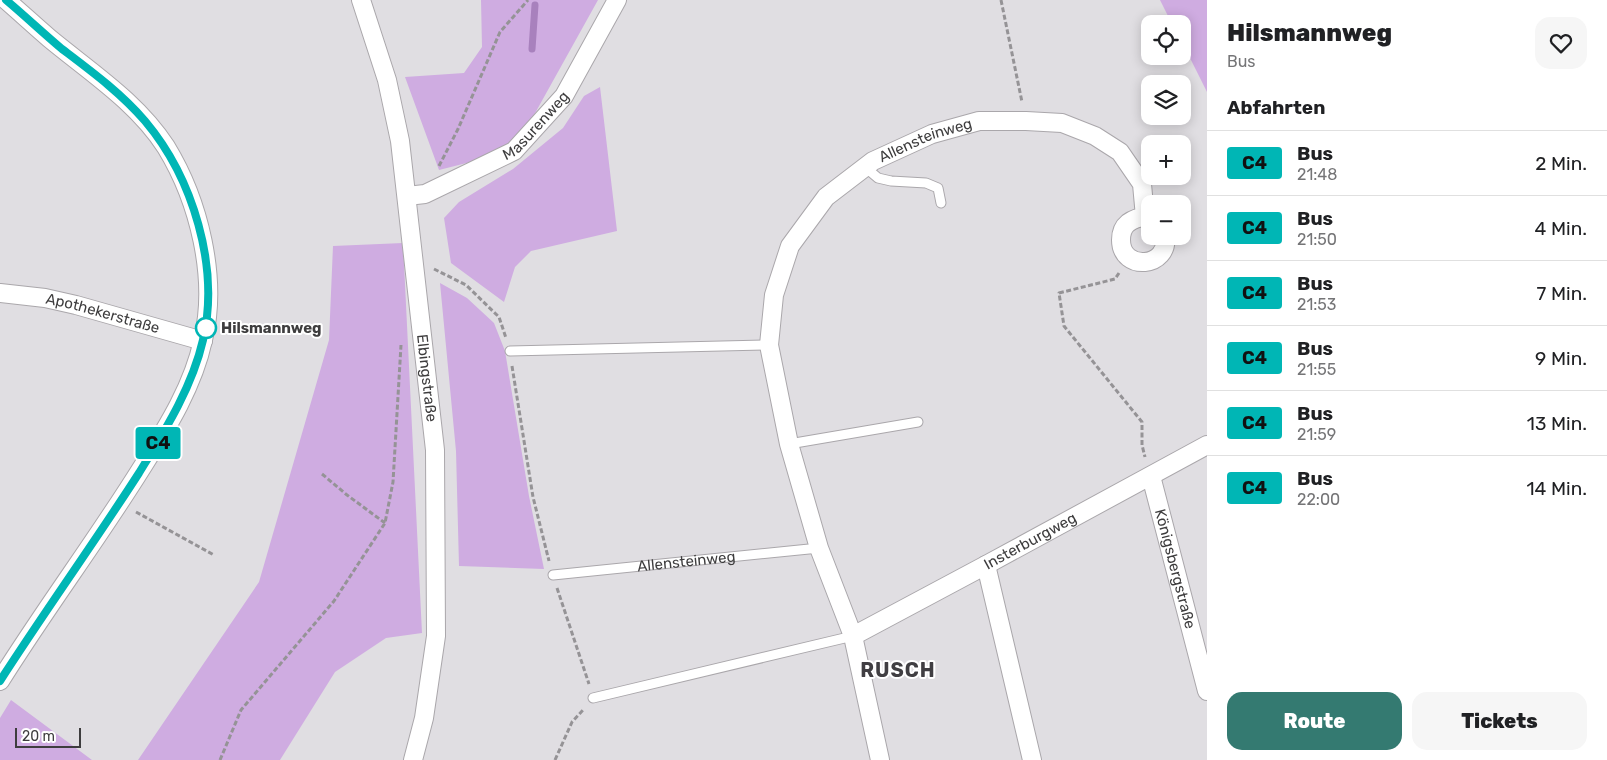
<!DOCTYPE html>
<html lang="de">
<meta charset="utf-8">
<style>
body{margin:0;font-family:Rubik,sans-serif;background:#f6f6f6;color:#202124;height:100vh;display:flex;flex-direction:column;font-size:19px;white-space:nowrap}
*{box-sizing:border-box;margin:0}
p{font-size:16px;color:#757577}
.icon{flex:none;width:28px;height:28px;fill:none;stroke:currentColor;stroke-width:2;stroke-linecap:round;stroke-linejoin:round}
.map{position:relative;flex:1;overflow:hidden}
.side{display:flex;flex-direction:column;background:#fff;width:400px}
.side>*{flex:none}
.badge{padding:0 10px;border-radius:4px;font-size:18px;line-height:32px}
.controls{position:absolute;left:1141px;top:15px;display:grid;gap:10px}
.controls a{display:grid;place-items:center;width:50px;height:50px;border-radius:10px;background:#fff;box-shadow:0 2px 12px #0003;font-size:25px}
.scale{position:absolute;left:15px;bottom:12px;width:66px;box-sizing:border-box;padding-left:5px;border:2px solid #3e3d3e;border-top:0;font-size:14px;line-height:18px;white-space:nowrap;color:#3e3d3e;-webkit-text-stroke:4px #fff;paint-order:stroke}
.map>.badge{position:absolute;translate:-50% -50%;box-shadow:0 0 0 2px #fff}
h2{padding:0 20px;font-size:19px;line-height:45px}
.round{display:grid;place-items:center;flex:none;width:52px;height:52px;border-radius:15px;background:#f6f6f6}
.head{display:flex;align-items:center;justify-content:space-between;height:85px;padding:0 20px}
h1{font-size:24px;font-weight:800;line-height:38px}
.button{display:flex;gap:10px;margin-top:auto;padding:10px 20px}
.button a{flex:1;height:58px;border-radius:15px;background:#347a71;color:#fff;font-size:20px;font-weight:800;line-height:58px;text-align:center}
.button a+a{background:#f6f6f6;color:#202124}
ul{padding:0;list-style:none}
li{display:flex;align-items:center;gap:15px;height:65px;padding:0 20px;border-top:1px solid #e0e0e0}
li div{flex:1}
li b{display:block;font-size:19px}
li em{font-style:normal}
li .badge{min-width:55px;font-weight:700;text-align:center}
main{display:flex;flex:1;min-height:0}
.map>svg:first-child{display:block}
.green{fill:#cface1}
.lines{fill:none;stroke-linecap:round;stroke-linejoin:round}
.stream{stroke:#a881bd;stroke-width:7}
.lane-casing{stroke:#aaa7ab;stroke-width:11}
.street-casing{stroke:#aaa7ab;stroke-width:20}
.path{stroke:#959396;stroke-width:3;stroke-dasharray:5 2.5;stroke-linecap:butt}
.lane{stroke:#fff;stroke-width:9}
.street{stroke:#fff;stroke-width:18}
.line-casing{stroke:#fff;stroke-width:11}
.line{stroke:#00b6b5;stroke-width:8}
.stop-dot{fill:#fff;stroke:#00b6b5;stroke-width:2.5}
.labels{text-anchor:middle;stroke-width:4;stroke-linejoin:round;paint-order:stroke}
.street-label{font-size:15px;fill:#3e3d3e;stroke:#fff}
.stop-label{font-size:15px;font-weight:bold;fill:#3e3d3e;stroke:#fff;text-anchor:start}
.district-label{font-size:20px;font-weight:bold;letter-spacing:1px;fill:#403e42;stroke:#fff}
</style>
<main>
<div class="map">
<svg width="1207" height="760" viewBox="0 0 1207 760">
<rect width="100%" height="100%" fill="#e0dee2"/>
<!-- green -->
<path class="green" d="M481,0H598L514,151L439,170L405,77L464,73L482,47Z
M1160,0H1207V92L1183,44L1182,24H1172Z
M600,87L617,231L531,251L515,267L504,302L451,263L444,218L459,202L513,169L563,128L584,96Z
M403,243L422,633L386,638L335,672L280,760H138L259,582L329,340L333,246Z
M440,283L467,298L494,323L505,351L529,496L544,569L459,566L456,451Z
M11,700L92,760H0V718Z"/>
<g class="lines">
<!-- stream -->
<path class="stream" d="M532,49L535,5"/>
<defs>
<g id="lane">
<path d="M865,167L878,178L891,181L926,183L938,188L941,203"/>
<path d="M510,351L769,345"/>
<path d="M789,444L918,422"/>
<path id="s1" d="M553,575L819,548"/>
<path d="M593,698L853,636"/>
</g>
<g id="street">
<path id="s2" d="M361,0L387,80L400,141L435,450L436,636L424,718L413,760"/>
<path id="s3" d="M407,196L425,194L514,151L564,96L617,0"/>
<path d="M1150,218C1142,216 1135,218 1128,223C1123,227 1121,234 1121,240C1121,272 1170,268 1165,236"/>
<path id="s4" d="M0,293L45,298L76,305L203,341"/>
<path id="s5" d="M1151,476L1207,691"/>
<path d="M986,565L1032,760"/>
<path id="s6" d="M853,636L986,565L1207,445"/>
<path d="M0,681C45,609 96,541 141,469C166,429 193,387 203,340C218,278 199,201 166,147C137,102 90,72 49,38C35,26 21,13 6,0"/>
<path id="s7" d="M880,760L853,636L819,548L789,444L769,345L774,295L790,246L826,197L873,161L932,134L979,121H1026L1062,123L1095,136L1120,152L1142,184L1145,217"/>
</g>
</defs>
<!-- lane casing -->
<use href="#lane" class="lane-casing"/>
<!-- street casing -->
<use href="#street" class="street-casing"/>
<!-- path -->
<path class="path" d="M1001,0L1022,102
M439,166L458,129L500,32L528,0
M434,269L466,285L499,317L506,338
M1119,273L1115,279L1059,293L1064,326L1142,422V445L1145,457
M512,366L533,497L549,561
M322,474L347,495L385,523
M136,512L214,555
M557,588L589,684
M220,760L241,710L334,601L385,523L393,482L401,345
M555,760L572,722L584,709"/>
<!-- lane -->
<use href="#lane" class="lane"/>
<!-- street -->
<use href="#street" class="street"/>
</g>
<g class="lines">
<defs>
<path id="line" d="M0,681C45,611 94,543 139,473C164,432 192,388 203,340C220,267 193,178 145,121C121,93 91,71 62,49C43,33 25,16 6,0"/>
</defs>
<!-- line casing -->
<use href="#line" class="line-casing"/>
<!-- line -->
<use href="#line" class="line"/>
</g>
<!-- markers -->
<circle class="stop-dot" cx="206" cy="328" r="10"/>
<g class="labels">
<!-- street labels -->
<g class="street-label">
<text dy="5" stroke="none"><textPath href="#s3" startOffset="150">Masurenweg</textPath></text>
<text dy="5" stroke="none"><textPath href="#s7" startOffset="709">Allensteinweg</textPath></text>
<text dy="5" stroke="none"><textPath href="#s4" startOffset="105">Apothekerstraße</textPath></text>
<text dy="5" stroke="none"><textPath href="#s2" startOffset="385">Elbingstraße</textPath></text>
<text dy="5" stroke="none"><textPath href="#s6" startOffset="201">Insterburgweg</textPath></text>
<text dy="5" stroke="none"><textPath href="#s1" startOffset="134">Allensteinweg</textPath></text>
<text dy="5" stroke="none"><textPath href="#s5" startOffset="96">Königsbergstraße</textPath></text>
</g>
<!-- stop labels -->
<g class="stop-label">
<text x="221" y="333">Hilsmannweg</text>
</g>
<!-- district labels -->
<g class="district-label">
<text x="898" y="677">RUSCH</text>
</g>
</g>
</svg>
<div class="controls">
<a><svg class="icon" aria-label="locate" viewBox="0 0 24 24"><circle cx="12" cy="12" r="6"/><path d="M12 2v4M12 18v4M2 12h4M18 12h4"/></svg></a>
<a><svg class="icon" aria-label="layers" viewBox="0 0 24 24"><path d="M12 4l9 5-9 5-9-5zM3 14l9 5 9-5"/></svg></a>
<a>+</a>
<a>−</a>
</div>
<div class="scale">20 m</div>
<b class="badge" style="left:158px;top:443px;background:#00b6b5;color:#111">C4</b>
</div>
<section class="side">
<div class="head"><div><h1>Hilsmannweg</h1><p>Bus</p></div><a class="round"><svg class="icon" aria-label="heart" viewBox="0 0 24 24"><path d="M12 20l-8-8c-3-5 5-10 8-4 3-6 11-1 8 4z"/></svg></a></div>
<h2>Abfahrten</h2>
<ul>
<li><span class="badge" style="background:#00b6b5;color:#111">C4</span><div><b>Bus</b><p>21:48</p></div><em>2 Min.</em></li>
<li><span class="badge" style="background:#00b6b5;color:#111">C4</span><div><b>Bus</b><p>21:50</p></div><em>4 Min.</em></li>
<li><span class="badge" style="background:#00b6b5;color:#111">C4</span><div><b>Bus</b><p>21:53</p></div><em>7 Min.</em></li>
<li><span class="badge" style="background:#00b6b5;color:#111">C4</span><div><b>Bus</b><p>21:55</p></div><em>9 Min.</em></li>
<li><span class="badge" style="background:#00b6b5;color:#111">C4</span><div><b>Bus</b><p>21:59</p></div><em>13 Min.</em></li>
<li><span class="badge" style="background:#00b6b5;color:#111">C4</span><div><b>Bus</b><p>22:00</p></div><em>14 Min.</em></li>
</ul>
<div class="button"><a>Route</a><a>Tickets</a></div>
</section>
</main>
